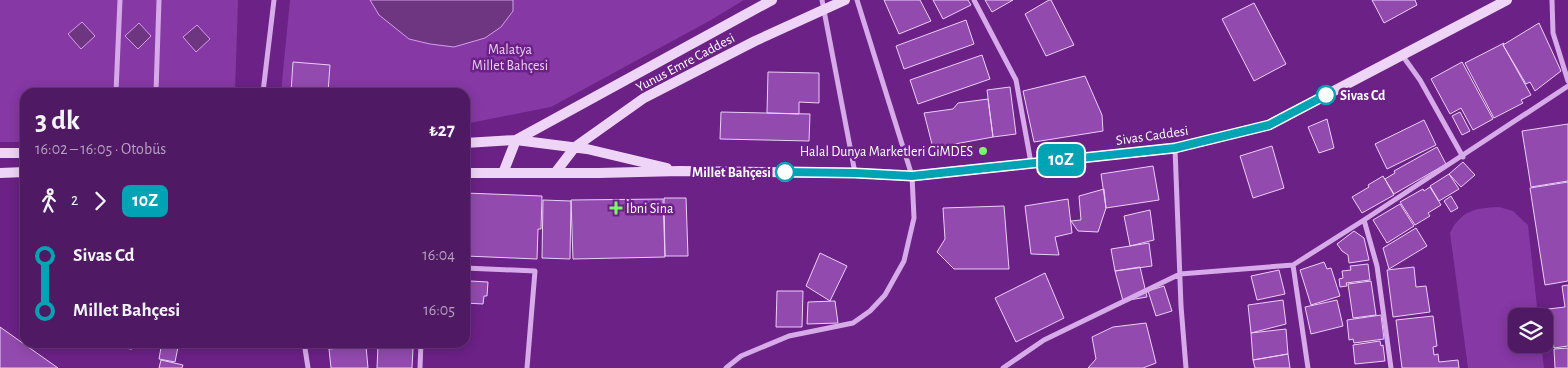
<!DOCTYPE html>
<html lang="tr">
<meta charset="utf-8">
<style>
body{margin:0;font-family:"Alegreya Sans",sans-serif;background:#56226a;color:#f1f3f6;height:100vh;display:flex;flex-direction:column;font-size:19px;white-space:nowrap}
*{box-sizing:border-box;margin:0}
p{font-size:16px;color:#b4a0bf}
.icon{flex:none;width:28px;height:28px;fill:none;stroke:currentColor;stroke-width:2;stroke-linecap:round;stroke-linejoin:round}
.map{position:relative;flex:1;overflow:hidden}
.side{position:absolute;left:20px;top:88px;width:450px;height:260px;display:flex;flex-direction:column;background:#501964;border-radius:15px;box-shadow:0 2px 12px #0003,0 0 0 1px #673878}
.side>*{flex:none}
.badge{padding:0 10px;border-radius:8px;font-size:18px;line-height:32px}
.fabs{position:absolute;left:1508px;top:308px;display:grid;gap:10px}
.fabs a{display:grid;place-items:center;width:45px;height:45px;border-radius:10px;background:#501964;box-shadow:0 2px 12px #0003,0 0 0 1px #673878;font-size:25px}
.map>.badge{position:absolute;translate:-50% -50%;box-shadow:0 0 0 2px #fff}
.legs{display:flex;align-items:center;gap:8px;height:55px;padding:0 15px;font-size:16px}
.legs p{margin-inline-start:auto}
.overview{display:flex;align-items:center;justify-content:space-between;height:85px;padding:0 15px}
h1{font-size:28px;font-weight:700;line-height:38px}
ul{padding:0 15px;list-style:none}
li{display:flex;align-items:center;gap:18px;height:55px;font-size:19px}
li i{display:grid;place-items:center;width:8px;height:100%;margin:0 6px;background:currentColor}
li i::after{content:'';width:12px;height:12px;margin:-6px;border:4px solid;border-radius:50%;background:#501964}
li p{margin-inline-start:auto}
li:first-child i{background:linear-gradient(#0000 50%,currentColor 0)}
li:last-child i{background:linear-gradient(currentColor 50%,#0000 0)}
.map>svg:first-child{display:block}
.green{fill:#8638a5}
.water{fill:#6e3681;stroke:#d49eeb}
.building{fill:#924aae;stroke:#ebcff7}
.lines{fill:none;stroke-linecap:round;stroke-linejoin:round}
.street{stroke:#d7aae9;stroke-width:5}
.secondary{stroke:#eed5f7;stroke-width:10}
.line-1-casing{stroke:#fff;stroke-width:11}
.line-1{stroke:#00a3b4;stroke-width:8}
.stop-1-dot{fill:#fff;stroke:#00a3b4;stroke-width:2.5}
.poi-dot{fill:#7cf66b;stroke:#6b2186;stroke-width:2}
.labels{text-anchor:middle;stroke-width:5;stroke-linejoin:round;paint-order:stroke}
.park-label{font-size:14px;fill:#ebcff7;stroke:#6b2186}
.street-label{font-size:14px;fill:#fff;stroke:#6b2186}
.stop-label{font-size:14px;font-weight:bold;fill:#fff;stroke:#6b2186;text-anchor:start}
.poi-label{font-size:14px;fill:#fff;stroke:#6b2186;text-anchor:end}
</style>
<div class="map">
<svg width="1568" height="368" viewBox="0 0 1568 368">
<rect width="100%" height="100%" fill="#6b2186"/>
<!-- green -->
<path class="green" d="M0,0H238L235,92H25V142H0Z
M290,0H744L711,20L551,107L465,124V92H281Z
M1499,207L1513,211L1528,225L1538,316H1516V344H1541L1544,368H1468L1450,233C1461,211 1474,208 1499,207Z"/>
<!-- water -->
<path class="water" d="M370,0H513V11L501,27L485,38L454,47L430,44L409,39L379,15Z
M82,22L95,36L81,49L68,34Z
M139,23L151,36L138,49L125,36Z
M197,25L210,39L196,52L183,37Z"/>
<!-- building -->
<path class="building" d="M884,0H920L931,21L899,34Z
M933,0H968L971,5L943,19Z
M985,0H1013L992,12Z
M1049,0H1051L1074,45L1046,56L1025,14Z
M1372,0H1415L1417,5L1384,23Z
M1254,3L1286,64L1254,81L1222,19Z
M966,20L974,44L904,69L896,46Z
M1539,23L1561,71L1535,91L1530,82L1526,84L1503,45Z
M1504,43L1503,45L1531,95L1521,100L1523,103L1494,118L1465,63Z
M982,55L990,79L918,104L910,80Z
M293,62L330,65L328,92H291Z
M1462,62L1493,119L1473,130L1461,108L1450,114L1431,79Z
M768,72L819,73V103L799,102V114L767,113Z
M1085,76L1102,115L1103,131L1034,142L1023,91Z
M1010,87L1016,134L993,137L987,90Z
M988,99L993,137L933,148L924,113L953,109L958,103Z
M721,112L810,114L809,141L720,139Z
M1460,112L1470,131L1462,135L1452,116Z
M1327,119L1334,148L1319,153L1308,127Z
M1424,120L1436,145L1387,169L1375,144Z
M1568,124V181L1531,187L1522,131Z
M1272,146L1284,188L1253,198L1240,156Z
M1437,147L1446,164L1394,194L1385,179L1395,173L1394,171Z
M1463,162L1475,175L1461,187L1449,174Z
M1153,166L1159,200L1106,208L1101,174Z
M1449,174L1459,189L1439,201L1430,186Z
M1383,176L1394,195L1362,213L1352,197L1369,187L1368,185Z
M1568,182V281L1545,285L1530,188Z
M1430,187L1441,205L1428,213L1430,216L1415,225L1400,202L1423,189L1424,191Z
M1104,189L1106,208L1098,232L1078,231L1071,221L1081,220L1079,196Z
M465,193L542,196L541,229H538L537,259L465,256Z
M1451,196L1458,208L1451,212L1444,201Z
M664,198H686L688,256H665Z
M663,199L665,257L573,259L571,200Z
M1068,199L1072,233L1055,237L1059,255L1031,254L1025,206Z
M543,200L571,201L570,259L542,258Z
M1400,204L1414,226L1387,243L1373,220Z
M1004,206L1009,269H954L937,252L945,239L943,208Z
M1150,210L1154,240L1130,246L1124,216Z
M1416,228L1427,246L1389,269L1383,248Z
M1354,231L1364,238L1369,260L1349,263L1348,255L1342,251L1337,244Z
M1149,243L1152,266L1115,271L1111,249Z
M820,253L847,266L830,301L806,286Z
M1324,262L1327,269L1331,268L1340,296L1311,305L1300,270Z
M1368,264L1370,280L1346,283L1347,286L1340,287L1339,279L1343,278L1342,271L1351,270L1350,266Z
M1140,267L1147,297L1123,301L1115,271Z
M1414,267L1416,287L1426,286L1430,312L1393,317L1387,270Z
M1279,270L1285,294L1257,300L1251,276Z
M1045,273L1064,318L1016,342L995,298Z
M465,277H470V281L488,282L487,296H484L483,304L465,303Z
M1371,281L1376,315L1353,318L1348,284Z
M1568,285V346L1554,348L1548,309L1565,307L1562,286Z
M1164,286L1172,311L1156,316L1148,291Z
M777,291H803L802,327H776Z
M1283,300L1286,324L1251,333L1248,305Z
M1337,300L1343,326L1311,334L1305,307Z
M835,301L838,323L807,324L808,302Z
M1381,315L1384,339L1354,343L1353,339L1349,340L1347,320Z
M1433,316L1437,346L1433,347L1434,355L1438,354L1439,362L1458,360L1459,368H1402L1396,320Z
M1146,323L1156,363L1143,368H1088L1096,359L1092,337L1113,327Z
M0,327L58,368H0Z
M1286,329L1288,354L1253,360L1251,333Z
M1380,341L1381,346L1383,345L1385,361L1355,364L1353,345Z
M114,342H132V349L114,347Z
M162,342H179L175,362L159,359Z
M378,345L413,348L412,368H377Z
M366,346L368,368H331L329,349Z
M1568,348V368H1555L1554,349Z
M1288,354L1290,368H1255L1253,360Z
M161,360L183,365L182,368H159Z"/>
<g class="lines">
<!-- street -->
<path class="street" d="M822,0L855,173
M974,0L1016,80L1031,163
M1552,0L1553,33L1568,81
M1402,55L1420,80L1463,157
M116,92L120,0
M156,92L159,0
M263,92L274,0
M1175,148L1181,306L1186,368
M1364,220L1568,86
M1293,265L1308,368
M465,268L535,271L527,368
M304,342L308,368
M420,368L421,342
M726,368L741,356L789,336L853,323L870,311L885,295L904,261L914,218L912,176L857,0
M1003,368L1044,340L1180,274L1293,265L1364,220L1377,266L1391,368"/>
<!-- secondary -->
<path class="secondary" d="M465,143L516,140L587,149L667,168
M0,153H25
M0,173L25,172
M465,173H599L680,171L855,173L912,176L1175,148L1269,125L1507,0
M503,173L516,140L772,0
M555,173L575,147L644,98L755,41L845,0"/>
</g>
<g class="lines">
<defs>
<path id="line-1" d="M785,172L855,173L912,176L1175,148L1269,125L1326,95"/>
</defs>
<!-- line-1 casing -->
<use href="#line-1" class="line-1-casing"/>
<!-- line-1 -->
<use href="#line-1" class="line-1"/>
</g>
<!-- markers -->
<g class="stop-1-dot">
<circle cx="1326" cy="95" r="9"/>
<circle cx="785" cy="172" r="9"/>
</g>
<g class="poi-dot">
<circle cx="983" cy="151" r="5"/>
<path d="M613.5 200.5h5v5h5v5h-5v5h-5v-5h-5v-5h5z"/>
</g>
<g class="labels">
<!-- park labels -->
<g class="park-label">
<text x="510" y="54">Malatya<tspan x="510" dy="16">Millet Bahçesi</tspan></text>
</g>
<!-- street labels -->
<g class="street-label">
<text transform="translate(685 62) rotate(-28)" y="5">Yunus Emre Caddesi</text>
<text transform="translate(1152 135) rotate(-8)" y="5">Sivas Caddesi</text>
</g>
<!-- stop labels -->
<g class="stop-label">
<text x="1340" y="100">Sivas Cd</text>
<text x="771" y="177" text-anchor="end">Millet Bahçesi</text>
</g>
<!-- poi labels -->
<g class="poi-label">
<text x="973" y="156">Halal Dunya Marketleri GiMDES</text>
<text x="626" y="213" text-anchor="start">İbni Sina</text>
</g>
</g>
</svg>
<div class="fabs">
<a><svg class="icon" aria-label="layers" viewBox="0 0 24 24"><path d="M12 4l9 5-9 5-9-5zM3 14l9 5 9-5"/></svg></a>
</div>
<b class="badge" style="left:1061px;top:160px;background:#00a3b4;color:#fff">10Z</b>
<section class="side">
<div class="overview"><div><h1>3 dk</h1><p>16:02 – 16:05 · Otobüs</p></div><b>₺27</b></div>
<div class="legs"><svg class="icon" aria-label="walk" viewBox="0 0 24 24"><circle cx="13" cy="4" r="2"/><path d="M13 8l-2 6 4 7M11 14l-3 7M7 12l3-4h3l4 4"/></svg>2<svg class="icon" aria-label="forward" viewBox="0 0 24 24"><path d="M9 5l7 7-7 7"/></svg><b class="badge" style="background:#00a3b4;color:#fff">10Z</b></div>
<ul>
<li><i style="color:#00a3b4"></i><b>Sivas Cd</b><p>16:04</p></li>
<li><i style="color:#00a3b4"></i><b>Millet Bahçesi</b><p>16:05</p></li>
</ul>
</section>
</div>
